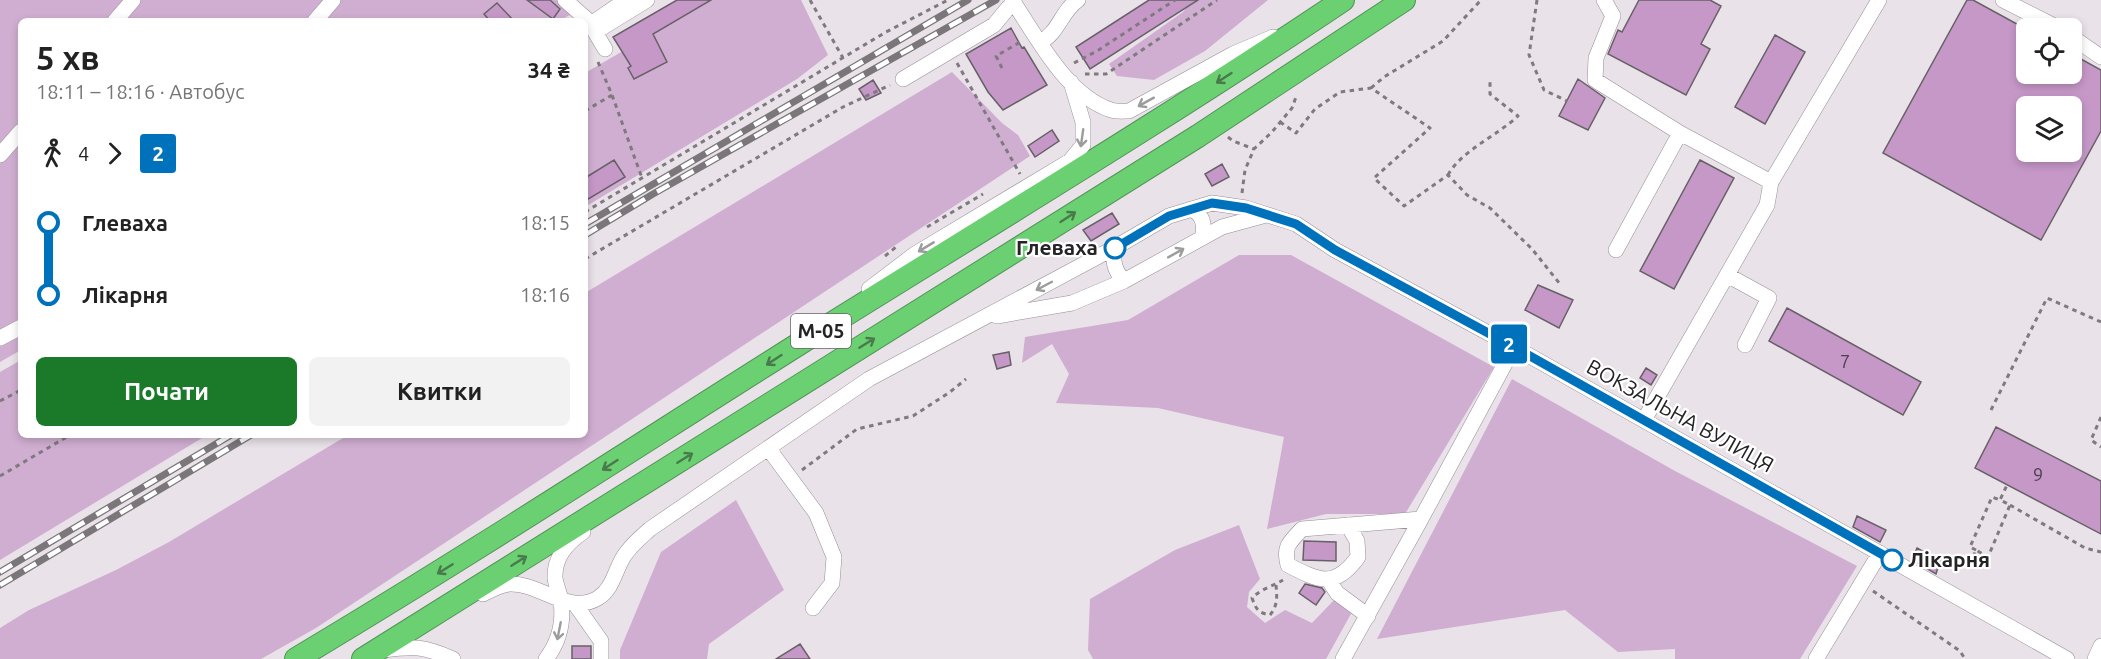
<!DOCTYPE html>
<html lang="uk">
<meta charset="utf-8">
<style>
body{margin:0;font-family:Ubuntu,sans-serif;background:#f2f2f2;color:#222;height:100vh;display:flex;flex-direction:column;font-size:22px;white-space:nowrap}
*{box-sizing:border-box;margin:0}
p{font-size:20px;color:#767676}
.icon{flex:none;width:33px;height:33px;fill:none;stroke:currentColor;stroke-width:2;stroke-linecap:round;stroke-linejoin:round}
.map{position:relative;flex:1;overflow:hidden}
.side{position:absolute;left:18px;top:18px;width:570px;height:420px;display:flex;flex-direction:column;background:#fff;border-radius:9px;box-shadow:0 3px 9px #0003}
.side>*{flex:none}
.badge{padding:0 12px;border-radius:4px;font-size:21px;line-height:39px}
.buttons{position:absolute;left:2016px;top:18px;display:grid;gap:12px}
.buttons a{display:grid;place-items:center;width:66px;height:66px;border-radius:9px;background:#fff;box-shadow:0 3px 9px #0003;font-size:30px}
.map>.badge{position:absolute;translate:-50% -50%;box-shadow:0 0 0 3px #fff}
.legs{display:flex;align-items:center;gap:9px;height:66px;padding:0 18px;font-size:20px}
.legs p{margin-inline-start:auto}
.summary{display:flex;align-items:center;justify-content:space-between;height:102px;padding:0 18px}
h1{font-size:33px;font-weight:700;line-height:45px}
.primary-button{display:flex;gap:12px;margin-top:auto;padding:12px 18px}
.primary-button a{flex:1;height:69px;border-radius:9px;background:#1b7a2a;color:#fff;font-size:24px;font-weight:700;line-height:69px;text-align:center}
.primary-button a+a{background:#f2f2f2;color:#222}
ul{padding:0 18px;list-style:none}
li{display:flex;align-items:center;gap:21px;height:72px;font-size:22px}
li i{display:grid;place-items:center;width:9px;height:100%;margin:0 8px;background:currentColor}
li i::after{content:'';width:15px;height:15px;margin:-8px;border:4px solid;border-radius:50%;background:#fff}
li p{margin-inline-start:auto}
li:first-child i{background:linear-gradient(#0000 50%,currentColor 0)}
li:last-child i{background:linear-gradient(currentColor 50%,#0000 0)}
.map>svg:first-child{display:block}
.green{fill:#d0aed1}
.building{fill:#c698c8;stroke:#676167;stroke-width:1.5;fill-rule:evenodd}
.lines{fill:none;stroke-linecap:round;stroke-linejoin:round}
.minor-casing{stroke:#958f95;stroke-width:16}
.highway-casing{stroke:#529357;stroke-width:24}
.path{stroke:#7f7a7f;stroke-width:3;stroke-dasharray:4.5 4.5;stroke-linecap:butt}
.minor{stroke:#fff;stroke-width:15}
.highway{stroke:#6bd072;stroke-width:22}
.rail-casing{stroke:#7a767a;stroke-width:7}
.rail{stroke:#fff;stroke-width:4.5;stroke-dasharray:14;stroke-linecap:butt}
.oneway{stroke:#487a4c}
.oneway2{stroke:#9d9c9d}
.line-1-casing{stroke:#fff;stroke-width:14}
.line-1{stroke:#0072bc;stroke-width:9}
.stop-1-dot{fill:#fff;stroke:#0072bc;stroke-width:3}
.labels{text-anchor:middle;stroke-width:4.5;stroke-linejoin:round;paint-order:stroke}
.number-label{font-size:18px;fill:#4d404e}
.shield{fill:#fff;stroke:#666566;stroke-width:1.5}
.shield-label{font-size:20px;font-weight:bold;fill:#252325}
.stop-label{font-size:21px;font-weight:bold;fill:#252325;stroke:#fff;text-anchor:end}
.street-label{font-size:21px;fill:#252325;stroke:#fff}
</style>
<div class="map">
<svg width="2101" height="659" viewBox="0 0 2101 659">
<rect width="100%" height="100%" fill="#e9e2e9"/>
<!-- green -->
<path class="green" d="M0,0H561L575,12L559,21H21V350L0,362Z
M711,0H801L828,55L797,79L585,207V73Z
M1193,0H1268L1205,51L1154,80L1117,76L1109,64L1183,12Z
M952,72L1002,123L1018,135L1030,156L316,628L261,659H0V628L29,610L116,570L169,542L348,435H585V293Z
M1239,255H1291L1494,367L1405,514H1326L1267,529L1284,437L1158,408L1056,403L1069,374L1052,344L1022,363L1025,337L1128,320Z
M21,360V435H207L0,560V372Z
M1512,379L1675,471L1857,566L1800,659H1675V649L1618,652L1565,610L1377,639Z
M736,500L784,590L709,644L707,659H620V650L661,552Z
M1239,525L1260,579L1249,592L1247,607L1265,623L1285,610L1312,623L1335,599L1352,612L1326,659H1093L1088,650L1090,599L1175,550Z"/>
<!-- building -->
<path class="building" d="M527,0H550L560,9L553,19Z
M677,0H711L653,34L667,62L634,79L628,68L631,66L613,37Z
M1149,0H1198L1090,69L1076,47Z
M1639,0H1710L1721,6L1701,44L1710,49L1686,95L1608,54L1618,30L1622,32Z
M1967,0H1973L2026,29V74H2072V54L2101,70V131L2041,240L1883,153ZM2026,106H2072V152H2026Z
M497,3L514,21H490L484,14Z
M1011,28L1022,48L1024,47L1047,85L1003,110L988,92L966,54Z
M1775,35L1805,52L1765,124L1735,107Z
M1578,79L1605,98L1588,130L1559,116Z
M873,80L881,93L866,100L859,89Z
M1052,130L1059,141L1035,157L1028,146Z
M614,160L625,177L585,201V178Z
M1700,160L1734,178L1674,289L1640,271Z
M1222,164L1229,177L1212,186L1205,174Z
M1112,213L1119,224L1091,241L1083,230Z
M1538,285L1573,300L1559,328L1525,310Z
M1787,308L1921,382L1903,415L1769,341Z
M1009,352L1011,365L997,369L993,355Z
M1646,368L1657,375L1651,385L1640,378Z
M1996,427L2101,481V534L1975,468Z
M1857,516L1886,530L1880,542L1853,527Z
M1304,541L1336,542V561L1303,560Z
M1917,548L1940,561L1936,574L1912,560Z
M1305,584L1322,588L1325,592L1316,605L1299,593Z
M800,644L810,659H776Z
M572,646H591V659H572Z"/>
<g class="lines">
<defs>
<path id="minor" d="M565,0L592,24
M1012,0C1037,37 1066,95 1111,110C1117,112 1123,111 1129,111L1233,54L1273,37
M1604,0L1613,16L1596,58L1595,80L1680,133L1771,182
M2003,0L2058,28
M115,21L133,0
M315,21L333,0
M585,28L626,0
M2072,37L2101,57
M1040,42C1059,33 1061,11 1078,0
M605,49L595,32L647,0
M903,79L994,25L1008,8L1015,4
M0,155L21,131
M1191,209C1204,215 1204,224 1203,237
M1114,248C1113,262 1114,270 1124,281
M1616,250L1680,133
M1727,275L1769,298L1745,345
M869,289L915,254L1070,161L1083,145V122L1071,82
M997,316L1072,303L1124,281L1222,227L1266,215
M0,338L21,327
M1644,420L1767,205L1771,182L1879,0
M768,448L816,513L834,557L832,583L813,608
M1348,525L1357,541L1358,557C1335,589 1319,581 1288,565C1283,546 1290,542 1302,529L1421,519L1514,347
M1328,579L1337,593L1368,616
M483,594C491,590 500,585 509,584C539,582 569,616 598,598C613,589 615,570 624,556C631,545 640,538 650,529L869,379L1114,248L1169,216L1212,203L1246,208L1296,224L1335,250L1514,347L2067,659
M575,604L601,641V659
M383,650C414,646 424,646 453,659
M546,659C559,642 564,623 561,601C560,593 556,586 555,578C554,557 567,543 583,532
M1343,659L1421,519
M1816,659L1880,553
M2095,659L2101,646"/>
<path id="highway" d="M296,659C467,557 634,448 802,342C983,229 1166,119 1343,0
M363,659L1198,136L1404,0"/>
</defs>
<!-- minor casing -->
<use href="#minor" class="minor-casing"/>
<!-- highway casing -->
<use href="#highway" class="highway-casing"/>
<!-- path -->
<path class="path" d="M810,0L843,58
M1537,0L1529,55L1544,90L1567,101
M598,62L612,95L642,178
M957,63L1020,174
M1074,63L1097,51L1175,0
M1002,68L996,56L1022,41
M1085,74H1106L1217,0
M1371,88L1384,77L1443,41L1481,0
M585,111L612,95
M1280,122L1296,133L1315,109L1340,92L1371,88L1430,128L1374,178L1404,206L1448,175L1467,195L1490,208L1532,249L1560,284
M1228,137L1233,141L1254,149
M1448,175C1461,151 1498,135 1518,116L1490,94V79
M1242,193L1245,170L1254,149L1272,132L1292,108L1297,94
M585,212L886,32L948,0
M927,227L983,194
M885,256L896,247
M585,259L843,107L890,85
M0,401L21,390
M1991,410L2047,298L2101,322
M2101,417L2091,440L2101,447
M802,470L857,429L913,416L950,392L966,379
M0,476L70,435
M2010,505L2085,548L2101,552
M1976,550L1970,547L1992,497L2000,500
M1970,565L1976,550L1988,557L2010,505L2000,500L2007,485
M1276,585C1277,597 1278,605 1270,615C1258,613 1256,609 1252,598C1261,589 1273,586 1283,580
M1873,591L1960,651L1965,659"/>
<!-- minor -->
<use href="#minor" class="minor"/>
<!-- highway -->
<use href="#highway" class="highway"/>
<defs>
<path id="rail" d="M585,224L968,0
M585,235L653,194L996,0
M0,572L231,435
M0,585L251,435"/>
</defs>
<!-- rail casing -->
<use href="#rail" class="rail-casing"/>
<!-- rail -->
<use href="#rail" class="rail"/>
</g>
<!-- one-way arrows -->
<defs><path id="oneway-shaft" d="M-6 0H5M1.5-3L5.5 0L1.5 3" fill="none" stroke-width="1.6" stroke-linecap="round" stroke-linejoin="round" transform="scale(1.5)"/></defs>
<g class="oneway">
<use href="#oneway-shaft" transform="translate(1224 78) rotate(147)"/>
<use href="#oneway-shaft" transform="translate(1068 217) rotate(-33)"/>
<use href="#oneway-shaft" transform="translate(867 343) rotate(-32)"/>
<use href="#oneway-shaft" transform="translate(774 360) rotate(147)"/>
<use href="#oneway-shaft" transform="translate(685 458) rotate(-32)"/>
<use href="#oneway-shaft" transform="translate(610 465) rotate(147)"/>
<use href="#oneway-shaft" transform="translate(519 561) rotate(-32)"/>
<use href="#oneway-shaft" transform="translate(445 569) rotate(148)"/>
</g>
<g class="oneway2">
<use href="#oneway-shaft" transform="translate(1146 102) rotate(151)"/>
<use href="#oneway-shaft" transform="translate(1082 138) rotate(98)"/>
<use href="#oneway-shaft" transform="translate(926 247) rotate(149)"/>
<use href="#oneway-shaft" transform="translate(1176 253) rotate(-29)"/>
<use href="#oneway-shaft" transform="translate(1044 286) rotate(152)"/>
<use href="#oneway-shaft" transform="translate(559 631) rotate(101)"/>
</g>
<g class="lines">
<defs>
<path id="line-1" d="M1115,248L1169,216L1212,203L1246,208L1296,224L1335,250L1514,347L1892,560"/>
</defs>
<!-- line-1 casing -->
<use href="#line-1" class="line-1-casing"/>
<!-- line-1 -->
<use href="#line-1" class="line-1"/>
</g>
<!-- markers -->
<g class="stop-1-dot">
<circle cx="1115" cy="248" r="10"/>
<circle cx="1892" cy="560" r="10"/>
</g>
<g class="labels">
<!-- number labels -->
<g class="number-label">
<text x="1845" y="368">7</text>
<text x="2038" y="481">9</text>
</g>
<!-- shield labels -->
<rect class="shield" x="791" y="314" width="60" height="34" rx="4.5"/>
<g class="shield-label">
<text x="821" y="338">М-05</text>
</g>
<!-- stop labels -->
<g class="stop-label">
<text x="1098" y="255">Глеваха</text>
<text x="1908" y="567" text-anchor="start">Лікарня</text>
</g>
<!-- street labels -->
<g class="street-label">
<text transform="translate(1680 416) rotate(29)" y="7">ВОКЗАЛЬНА ВУЛИЦЯ</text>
</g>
</g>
</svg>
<div class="buttons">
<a><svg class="icon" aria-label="locate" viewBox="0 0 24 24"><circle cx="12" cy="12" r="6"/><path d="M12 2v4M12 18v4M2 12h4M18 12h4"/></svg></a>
<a><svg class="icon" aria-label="layers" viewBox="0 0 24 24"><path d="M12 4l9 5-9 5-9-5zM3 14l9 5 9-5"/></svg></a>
</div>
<b class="badge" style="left:1509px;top:344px;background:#0072bc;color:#fff">2</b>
<section class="side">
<div class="summary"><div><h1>5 хв</h1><p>18:11 – 18:16 · Автобус</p></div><b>34 ₴</b></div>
<div class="legs"><svg class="icon" aria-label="walk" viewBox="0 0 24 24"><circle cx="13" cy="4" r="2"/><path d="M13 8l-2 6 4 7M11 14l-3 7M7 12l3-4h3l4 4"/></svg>4<svg class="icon" aria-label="forward" viewBox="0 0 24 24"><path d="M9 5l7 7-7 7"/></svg><b class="badge" style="background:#0072bc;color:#fff">2</b></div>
<ul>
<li><i style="color:#0072bc"></i><b>Глеваха</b><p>18:15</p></li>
<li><i style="color:#0072bc"></i><b>Лікарня</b><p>18:16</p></li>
</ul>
<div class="primary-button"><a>Почати</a><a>Квитки</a></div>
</section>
</div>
